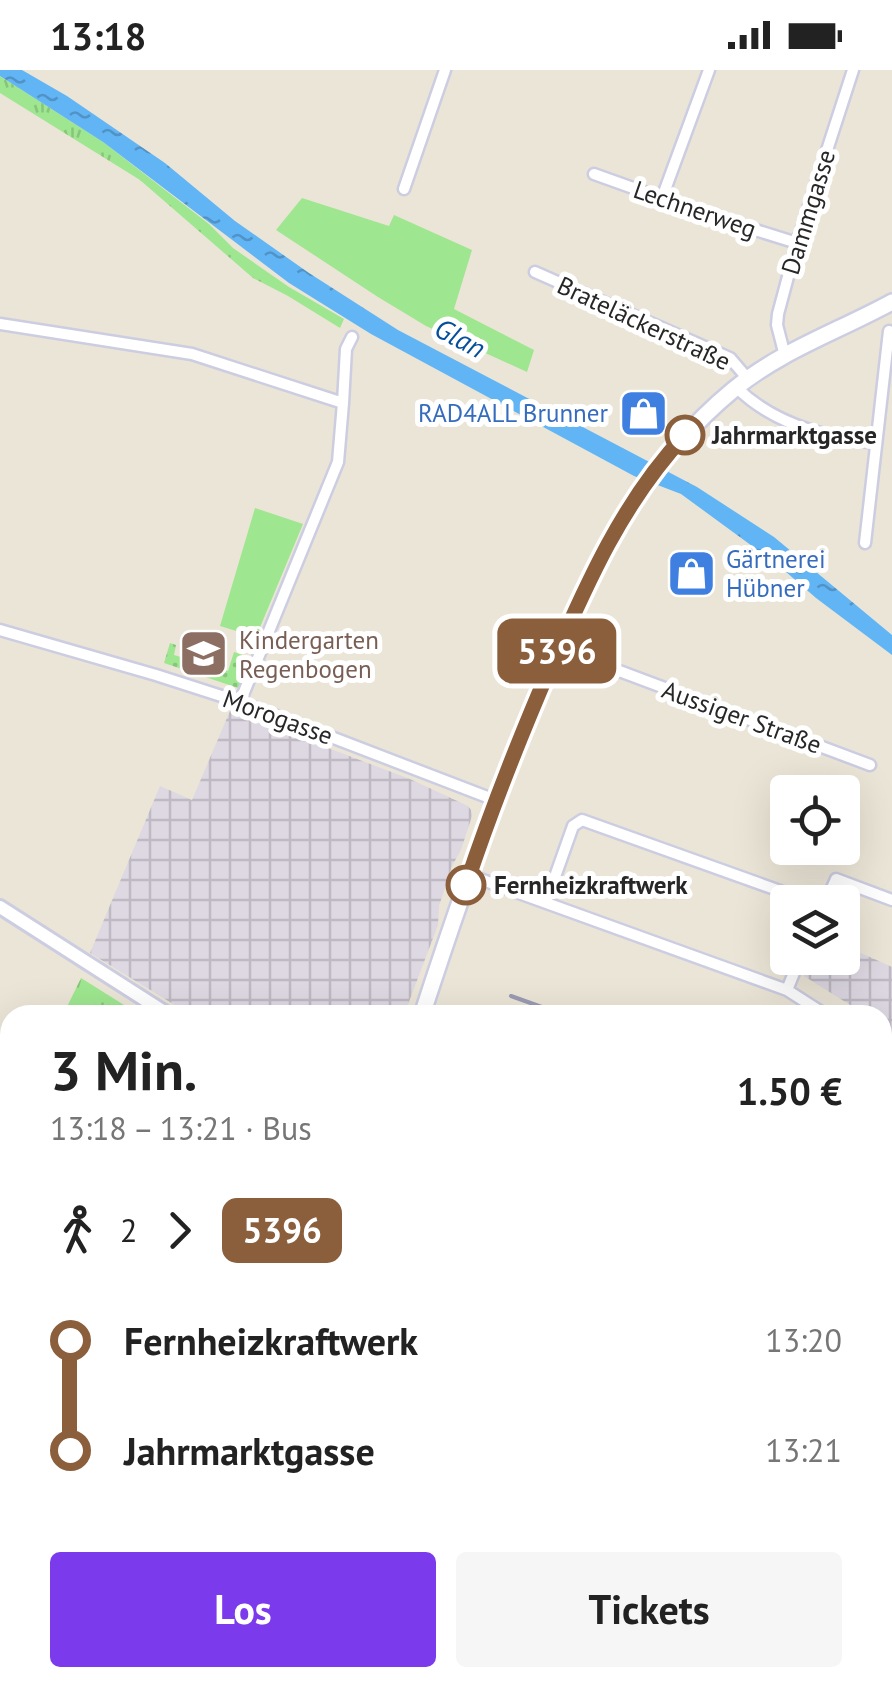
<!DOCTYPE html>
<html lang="de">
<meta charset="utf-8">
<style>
body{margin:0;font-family:"PT Sans",sans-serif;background:#f6f6f6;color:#222;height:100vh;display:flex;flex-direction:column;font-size:38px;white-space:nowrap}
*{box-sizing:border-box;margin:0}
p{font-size:32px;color:#767676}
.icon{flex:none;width:55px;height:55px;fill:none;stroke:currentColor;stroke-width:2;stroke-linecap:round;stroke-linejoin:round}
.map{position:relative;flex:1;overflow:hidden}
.drawer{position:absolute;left:0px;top:935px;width:892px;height:682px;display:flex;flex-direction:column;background:#fff;border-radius:30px 30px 0 0;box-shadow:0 10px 40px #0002}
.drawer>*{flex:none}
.badge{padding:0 20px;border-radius:15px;font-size:35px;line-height:65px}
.fabs{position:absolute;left:770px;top:705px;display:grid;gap:20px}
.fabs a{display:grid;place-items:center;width:90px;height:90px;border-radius:10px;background:#fff;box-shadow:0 10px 40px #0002;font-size:50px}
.map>.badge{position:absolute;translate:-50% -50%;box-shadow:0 0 0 5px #fff}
.legs{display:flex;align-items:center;gap:15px;height:110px;padding:0 50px;font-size:32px}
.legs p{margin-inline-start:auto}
.head{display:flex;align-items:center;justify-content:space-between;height:170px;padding:0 50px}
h1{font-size:55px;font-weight:700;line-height:75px}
.button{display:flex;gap:20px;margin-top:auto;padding:20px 50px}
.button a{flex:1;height:115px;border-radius:10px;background:#7c3aed;color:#fff;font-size:40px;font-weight:700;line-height:115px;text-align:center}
.button a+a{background:#f6f6f6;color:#222}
ul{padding:0 50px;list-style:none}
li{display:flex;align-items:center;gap:35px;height:110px;font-size:38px}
li i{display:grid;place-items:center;width:15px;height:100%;margin:0 12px;background:currentColor}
li i::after{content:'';width:25px;height:25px;margin:-12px;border:8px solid;border-radius:50%;background:#fff}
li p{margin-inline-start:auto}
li:first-child i{background:linear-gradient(#0000 50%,currentColor 0)}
li:last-child i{background:linear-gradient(currentColor 50%,#0000 0)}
.status{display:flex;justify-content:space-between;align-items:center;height:70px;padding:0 50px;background:#fff;direction:ltr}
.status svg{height:28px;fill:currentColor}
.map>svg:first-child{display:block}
.industrial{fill:url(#industrial-grid)}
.grass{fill:url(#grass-tufts)}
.park{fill:#9ee68f}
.garden{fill:url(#garden-dots)}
.water{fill:url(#water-ripples)}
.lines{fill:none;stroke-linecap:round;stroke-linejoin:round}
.minor-casing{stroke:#cccde1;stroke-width:15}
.tertiary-casing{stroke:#cccde1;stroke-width:18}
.secondary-casing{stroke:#cccde1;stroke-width:20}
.primary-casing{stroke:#cbcbcb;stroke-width:20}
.minor{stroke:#fff;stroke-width:10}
.tertiary{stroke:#fff;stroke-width:12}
.secondary{stroke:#fff;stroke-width:15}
.primary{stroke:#f8ed4e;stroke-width:15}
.rail{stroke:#9a9ab3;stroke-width:4}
.line-1-casing{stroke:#fff;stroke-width:22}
.line-1{stroke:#8b5e3c;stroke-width:15}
.stop-1-dot{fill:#fff;stroke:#8b5e3c;stroke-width:5}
.labels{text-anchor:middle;stroke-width:10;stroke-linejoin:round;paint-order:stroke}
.street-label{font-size:25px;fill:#272727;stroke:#fff}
.shop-label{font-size:25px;fill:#366cbe;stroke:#fff;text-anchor:end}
.stop-label{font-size:25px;font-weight:bold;fill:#272727;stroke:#fff;text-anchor:start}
.education-label{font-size:25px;fill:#785e54;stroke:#fff;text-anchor:start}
.water-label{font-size:28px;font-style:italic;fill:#064f9c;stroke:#fff}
</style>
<div class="status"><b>13:18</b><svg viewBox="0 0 49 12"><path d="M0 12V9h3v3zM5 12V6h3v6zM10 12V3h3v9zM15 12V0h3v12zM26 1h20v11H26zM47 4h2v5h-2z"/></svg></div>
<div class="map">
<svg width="892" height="1617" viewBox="0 0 892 1617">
<defs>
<pattern id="industrial-grid" width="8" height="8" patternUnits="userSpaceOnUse" patternTransform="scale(2.5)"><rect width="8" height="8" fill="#ddd8e2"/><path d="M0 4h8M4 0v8" fill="none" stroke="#beb9c2"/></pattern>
<pattern id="grass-tufts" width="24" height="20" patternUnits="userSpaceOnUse" patternTransform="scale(2.5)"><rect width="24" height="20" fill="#9ee68f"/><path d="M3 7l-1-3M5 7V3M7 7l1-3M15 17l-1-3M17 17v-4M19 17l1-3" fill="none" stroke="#88c57b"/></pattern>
<pattern id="garden-dots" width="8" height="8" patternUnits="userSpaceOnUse" patternTransform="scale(2.5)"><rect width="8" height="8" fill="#9ee68f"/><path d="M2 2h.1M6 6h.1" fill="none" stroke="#88c57b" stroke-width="1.8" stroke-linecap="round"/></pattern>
<pattern id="water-ripples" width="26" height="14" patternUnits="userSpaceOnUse" patternTransform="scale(2.5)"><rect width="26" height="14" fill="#62b5f5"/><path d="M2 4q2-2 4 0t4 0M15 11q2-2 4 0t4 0" fill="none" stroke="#5193c6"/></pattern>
</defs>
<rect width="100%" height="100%" fill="#ebe5d7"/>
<!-- industrial -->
<path class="industrial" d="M230,641L410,709L468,736L471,740L472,746L461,780L452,796L439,836L438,855L404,945H191L90,883L160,716L192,730Z
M843,875L892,897V962L883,956L882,945H866L804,906L816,888H842Z
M882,1145L892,1153V1444L882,1436Z"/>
<!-- grass -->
<path class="grass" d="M0,6L103,72L209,154L233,178L289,217L344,249L340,258L288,226L253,208L140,110L0,23Z
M81,908L140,945H63Z"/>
<!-- park -->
<path class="park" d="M302,128L389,156L394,145L472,180L454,239L534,280L527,302L426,256L378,227L276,160Z
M255,438L303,454L256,567L220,556Z"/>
<!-- garden -->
<path class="garden" d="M170,573L176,575L174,585L228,601L234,582L251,588L238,618L164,593Z
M883,1467L892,1475V1617H795L801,1608H882Z"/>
<!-- water -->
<path class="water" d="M0,0H22L67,26L165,93L235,151L309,203L398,260L697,417L774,467L892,565V585L816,528L778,495L681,424L634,406L371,264L289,213L103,72L0,6Z"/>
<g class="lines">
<defs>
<path id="minor" d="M594,104L714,147L797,173
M404,119L445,0
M662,128L709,0
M535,202L730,288L748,309
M0,254L192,284L343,333L338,392L240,632
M785,286L777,255L778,244L797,173L853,0
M736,317C773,354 825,368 876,373
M343,333L346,279L352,267
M865,473L889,261
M0,560L156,605L240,632L495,730
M558,578L870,695
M469,805L787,920L826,945
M546,832L573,756L582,750L811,832
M826,832L836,809L892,830
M787,920L800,888
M882,980L892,986
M882,1100L892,1107
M882,1300L892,1289
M397,1617L399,1608"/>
<path id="tertiary" d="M0,837L169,945
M882,1452L892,1460"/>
<path id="secondary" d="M422,945C458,834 496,724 542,617C590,505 636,400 733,320C780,281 839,261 892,232"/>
<path id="primary" d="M0,1261L10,1262
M0,1278L10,1280
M133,1608L137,1617
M147,1608L150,1617"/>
</defs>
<!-- minor casing -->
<use href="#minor" class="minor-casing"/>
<!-- tertiary casing -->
<use href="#tertiary" class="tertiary-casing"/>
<!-- secondary casing -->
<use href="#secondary" class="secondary-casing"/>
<!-- primary casing -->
<use href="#primary" class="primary-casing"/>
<!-- minor -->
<use href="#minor" class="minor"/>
<!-- tertiary -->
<use href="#tertiary" class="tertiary"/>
<!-- secondary -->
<use href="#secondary" class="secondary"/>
<!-- primary -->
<use href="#primary" class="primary"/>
<!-- rail -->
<path class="rail" d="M511,926L564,945"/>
</g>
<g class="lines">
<defs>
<path id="line-1" d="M466,815C491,740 520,667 551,595C587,513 623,431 685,365"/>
</defs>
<!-- line-1 casing -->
<use href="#line-1" class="line-1-casing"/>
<!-- line-1 -->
<use href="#line-1" class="line-1"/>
</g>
<!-- icons -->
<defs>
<symbol id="shop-square" viewBox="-11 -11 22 22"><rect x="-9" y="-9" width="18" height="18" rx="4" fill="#3f7fe0" stroke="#fff"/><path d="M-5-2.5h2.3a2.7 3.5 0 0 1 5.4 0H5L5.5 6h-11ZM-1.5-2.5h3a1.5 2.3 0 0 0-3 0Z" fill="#fff"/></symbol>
<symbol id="school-square" viewBox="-11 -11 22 22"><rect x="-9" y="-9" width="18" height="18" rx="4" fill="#8d6e63" stroke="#fff"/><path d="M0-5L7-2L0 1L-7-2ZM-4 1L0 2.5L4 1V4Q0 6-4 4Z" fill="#fff"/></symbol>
</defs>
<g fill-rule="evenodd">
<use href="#shop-square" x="616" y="316" width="55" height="55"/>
<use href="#shop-square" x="664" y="476" width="55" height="55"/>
<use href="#school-square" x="176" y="556" width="55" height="55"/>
</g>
<!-- markers -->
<g class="stop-1-dot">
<circle cx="685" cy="365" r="18"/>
<circle cx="466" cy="815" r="18"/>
</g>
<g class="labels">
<!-- street labels -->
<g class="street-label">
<text transform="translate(695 139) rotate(19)" y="9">Lechnerweg</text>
<text transform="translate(808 142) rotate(-73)" y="9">Dammgasse</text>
<text transform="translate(644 253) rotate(25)" y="9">Brateläckerstraße</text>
<text transform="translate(278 647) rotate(20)" y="9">Morogasse</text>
<text transform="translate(742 647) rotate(20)" y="9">Aussiger Straße</text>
</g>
<!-- shop labels -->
<g class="shop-label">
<text x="608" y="352">RAD4ALL Brunner</text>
<text x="726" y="498" text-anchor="start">Gärtnerei<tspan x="726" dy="29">Hübner</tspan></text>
</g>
<!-- stop labels -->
<g class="stop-label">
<text x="712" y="374">Jahrmarktgasse</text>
<text x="494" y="824">Fernheizkraftwerk</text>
</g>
<!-- education labels -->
<g class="education-label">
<text x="239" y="579">Kindergarten<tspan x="239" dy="29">Regenbogen</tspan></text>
</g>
<!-- water labels -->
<g class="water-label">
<text transform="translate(460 268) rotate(28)" y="10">Glan</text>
</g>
</g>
</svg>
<div class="fabs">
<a><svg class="icon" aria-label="locate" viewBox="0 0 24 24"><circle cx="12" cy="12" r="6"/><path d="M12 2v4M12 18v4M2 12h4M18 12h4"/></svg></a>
<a><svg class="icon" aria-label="layers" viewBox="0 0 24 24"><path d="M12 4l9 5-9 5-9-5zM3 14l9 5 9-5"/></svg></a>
</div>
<b class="badge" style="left:557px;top:581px;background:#8b5e3c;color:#fff">5396</b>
<section class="drawer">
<div class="head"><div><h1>3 Min.</h1><p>13:18 – 13:21 · Bus</p></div><b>1.50 €</b></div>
<div class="legs"><svg class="icon" aria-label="walk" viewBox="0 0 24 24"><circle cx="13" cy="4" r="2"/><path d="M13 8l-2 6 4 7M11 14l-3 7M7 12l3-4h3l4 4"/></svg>2<svg class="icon" aria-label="forward" viewBox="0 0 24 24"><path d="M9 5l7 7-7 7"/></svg><b class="badge" style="background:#8b5e3c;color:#fff">5396</b></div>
<ul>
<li><i style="color:#8b5e3c"></i><b>Fernheizkraftwerk</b><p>13:20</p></li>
<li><i style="color:#8b5e3c"></i><b>Jahrmarktgasse</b><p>13:21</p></li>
</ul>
<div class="button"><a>Los</a><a>Tickets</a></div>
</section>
</div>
